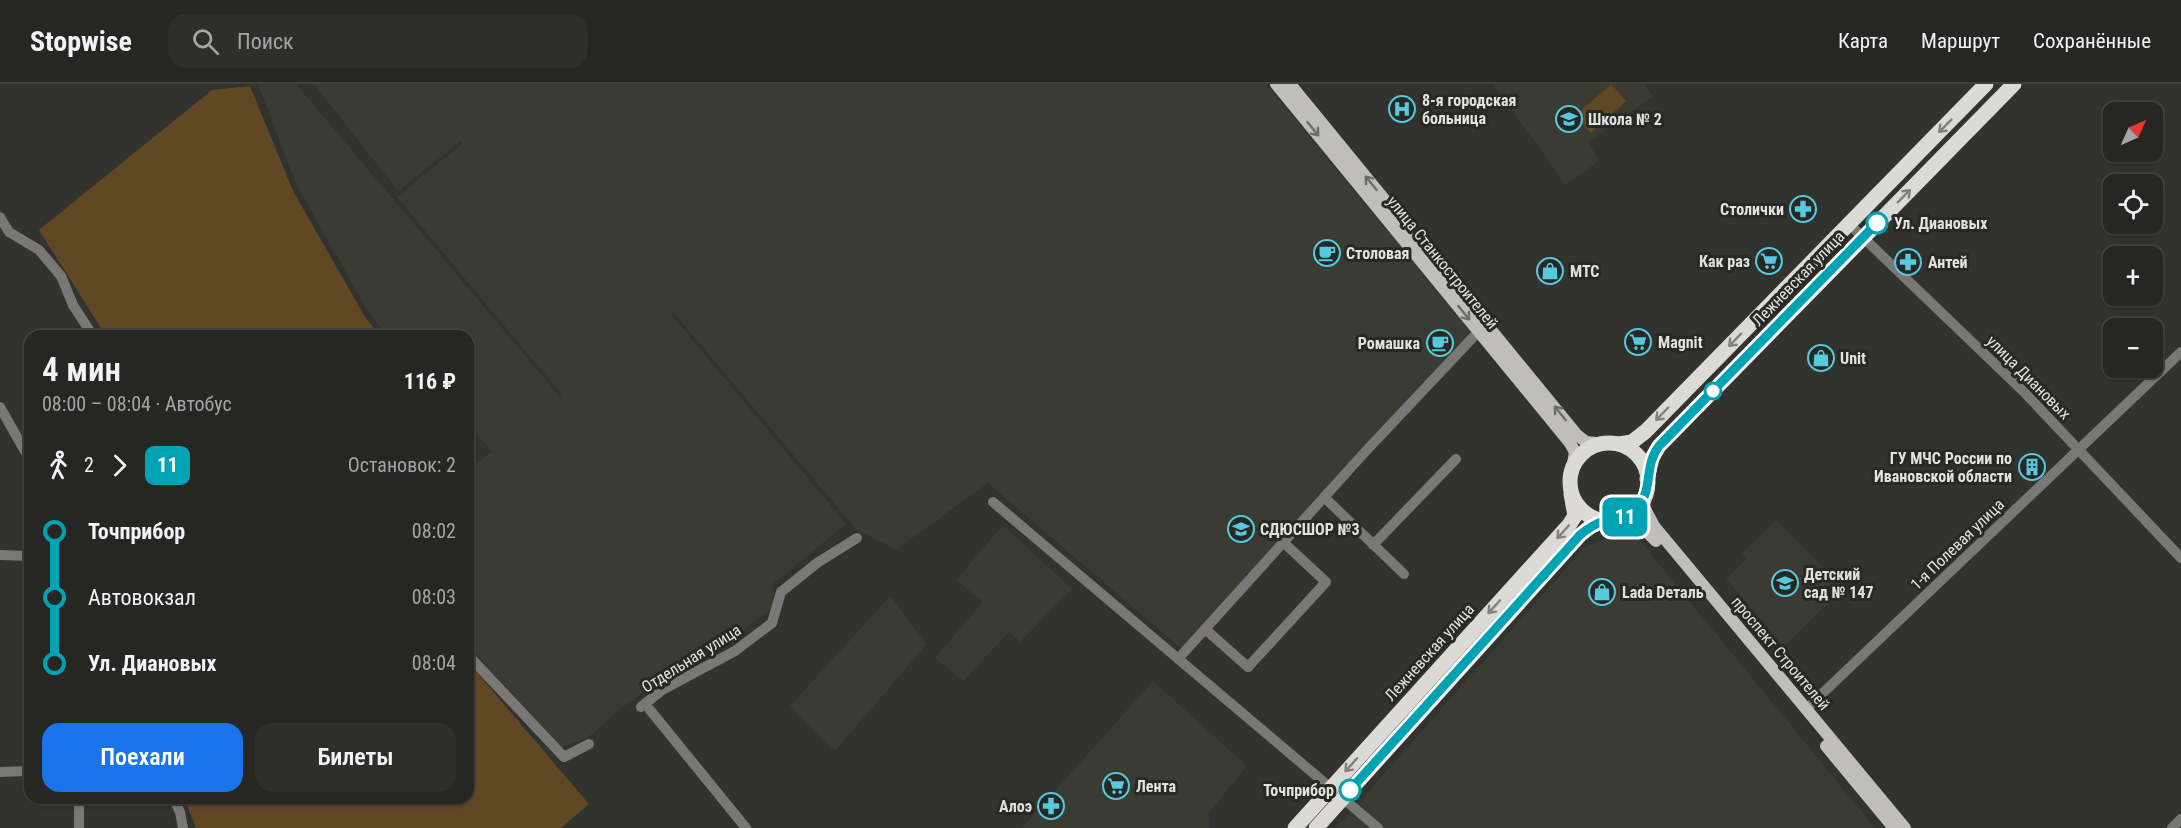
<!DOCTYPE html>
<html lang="ru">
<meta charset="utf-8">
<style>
body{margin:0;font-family:"Roboto Condensed",sans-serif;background:#2e2e2b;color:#f1f3f6;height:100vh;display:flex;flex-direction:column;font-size:22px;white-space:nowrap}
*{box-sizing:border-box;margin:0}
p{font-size:20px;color:#a4a5a6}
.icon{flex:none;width:33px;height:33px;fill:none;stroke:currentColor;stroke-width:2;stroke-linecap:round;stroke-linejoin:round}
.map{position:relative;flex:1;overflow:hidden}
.side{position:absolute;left:24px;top:246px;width:450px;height:474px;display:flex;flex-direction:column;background:#262623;border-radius:18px;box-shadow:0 2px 4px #0004,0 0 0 2px #424341}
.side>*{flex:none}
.badge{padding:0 12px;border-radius:9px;font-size:21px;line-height:39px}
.needle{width:39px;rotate:45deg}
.buttons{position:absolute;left:2103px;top:18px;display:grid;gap:12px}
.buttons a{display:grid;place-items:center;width:60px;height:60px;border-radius:12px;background:#262623;box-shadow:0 2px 4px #0004,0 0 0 2px #424341;font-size:30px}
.map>.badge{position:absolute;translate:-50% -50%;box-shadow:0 0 0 3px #fff}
.legs{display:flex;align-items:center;gap:9px;height:66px;padding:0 18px;font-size:20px}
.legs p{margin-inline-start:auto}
.head{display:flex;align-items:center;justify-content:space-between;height:102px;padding:0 18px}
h1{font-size:33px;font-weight:600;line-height:45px}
.action{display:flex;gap:12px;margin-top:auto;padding:12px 18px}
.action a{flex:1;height:69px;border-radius:18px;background:#1a73e8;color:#fff;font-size:24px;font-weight:600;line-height:69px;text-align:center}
.action a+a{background:#2e2e2b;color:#f1f3f6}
ul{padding:0 18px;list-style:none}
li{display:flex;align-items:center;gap:21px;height:66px;font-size:22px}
li i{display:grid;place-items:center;width:9px;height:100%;margin:0 8px;background:currentColor}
li i::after{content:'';width:15px;height:15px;margin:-8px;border:4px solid;border-radius:50%;background:#262623}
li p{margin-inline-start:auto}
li:first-child i{background:linear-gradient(#0000 50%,currentColor 0)}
li:last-child i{background:linear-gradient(currentColor 50%,#0000 0)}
header{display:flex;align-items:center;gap:36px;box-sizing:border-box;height:84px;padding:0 30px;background:#262623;border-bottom:2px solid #424341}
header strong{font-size:28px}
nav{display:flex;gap:33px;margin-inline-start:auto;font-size:21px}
.search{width:420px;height:54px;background:#2e2e2b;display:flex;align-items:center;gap:15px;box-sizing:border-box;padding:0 21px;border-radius:18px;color:#a4a5a6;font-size:22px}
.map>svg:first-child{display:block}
.built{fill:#3a3b32}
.green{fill:#604825}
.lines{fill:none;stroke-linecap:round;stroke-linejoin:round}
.minor{stroke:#797877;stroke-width:10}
.major{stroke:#bfbebb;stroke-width:12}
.highway{stroke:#dbdad6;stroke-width:15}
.oneway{stroke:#82817e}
.oneway2{stroke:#6c6c68}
.line-1-casing{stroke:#fff;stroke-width:14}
.line-1{stroke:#00a3b4;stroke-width:9}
.stop-1-dot{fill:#fff;stroke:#00a3b4;stroke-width:3}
.labels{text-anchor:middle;stroke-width:6;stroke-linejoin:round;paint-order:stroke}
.poi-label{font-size:16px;font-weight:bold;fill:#e1e2e0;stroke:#282825;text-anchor:start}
.stop-label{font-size:16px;font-weight:bold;fill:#e1e2e0;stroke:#282825;text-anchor:start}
.street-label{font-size:16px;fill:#e1e2e0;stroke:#282825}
</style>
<header>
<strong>Stopwise</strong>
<div class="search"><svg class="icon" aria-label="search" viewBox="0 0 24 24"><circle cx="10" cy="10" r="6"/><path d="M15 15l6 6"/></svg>Поиск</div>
<nav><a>Карта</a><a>Маршрут</a><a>Сохранённые</a></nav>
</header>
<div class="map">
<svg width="2181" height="744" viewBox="0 0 2181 744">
<rect width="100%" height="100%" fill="#32322f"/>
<!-- built -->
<path class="built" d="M258,0H296L560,313L562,311L397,113L463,59L461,57L398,107L314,0H1266L1474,250L1184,567L988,399L896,466L856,445L673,228L671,230L846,440L773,500V524L698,580L657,598L616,628L593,650L582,656L559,664L468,560V387L492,367L468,341V252H389L370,231L296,100Z
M1493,0H1645L1653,12L1588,59L1600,76L1566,101Z
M1776,436L1844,503L1784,563L1726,495L1746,475L1742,469Z
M1003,441L1072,505L1020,558L1009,548L963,597L935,574L983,518L956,496Z
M1627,441L1875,744H1336L1584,464L1616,450Z
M890,512L927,560L835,667L790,622Z
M1153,597L1247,682L1208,730L1210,744H1022Z"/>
<!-- green -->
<path class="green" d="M1611,0L1626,17L1591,49L1575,32Z
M250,2L293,107L365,233L381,252H106L39,146L212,6Z
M468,578L589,720L561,744H196L184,714H468Z"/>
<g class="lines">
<!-- minor -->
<path class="minor" d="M0,133L9,148L39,166L61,192L73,221L93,252
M1848,139L2025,309L2181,474
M0,323L30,376
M1324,413L1404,490
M993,418L1378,744
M1373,461L1456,375
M0,471L30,472
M1205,545L1248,583L1326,498L1283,458
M468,571L564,673L589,660
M1178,575L1365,368L1479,247
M641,623L662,606L735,567L772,539L781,508L817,479L857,454
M1806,625L2181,268
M650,626L746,744
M0,688L30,687
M173,714L180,728L183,744
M79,744V714
M2172,744L2181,735"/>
<!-- major -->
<path class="major" d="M1276,0L1570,359L1575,368L1573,380
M1290,0L1577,351L1586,358L1606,360
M1645,410L1644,423L1654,442L1905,744
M1620,435L1633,434L1656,457
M1826,662L1894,744"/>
<!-- highway -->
<path class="highway" d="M1570 398a39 39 0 1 1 78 0a39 39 0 1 1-78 0Z
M1619,360L1632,358L1646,347L1986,0
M1647,395L1652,374L1659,362L2014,0
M1295,744L1569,441L1575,432L1571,410
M1316,744L1580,451L1591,442L1606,436"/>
</g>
<!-- one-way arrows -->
<defs><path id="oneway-shaft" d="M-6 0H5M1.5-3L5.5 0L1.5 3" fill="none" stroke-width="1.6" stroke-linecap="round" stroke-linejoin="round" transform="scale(1.5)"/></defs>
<g class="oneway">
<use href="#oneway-shaft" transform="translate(1945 42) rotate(135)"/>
<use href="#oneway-shaft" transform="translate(1904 112) rotate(-45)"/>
<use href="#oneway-shaft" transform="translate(1735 256) rotate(134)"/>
<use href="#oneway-shaft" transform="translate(1662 330) rotate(134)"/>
<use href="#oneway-shaft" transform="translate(1563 448) rotate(132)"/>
<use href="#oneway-shaft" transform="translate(1494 523) rotate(132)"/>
<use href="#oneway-shaft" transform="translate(1351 681) rotate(132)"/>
</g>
<g class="oneway2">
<use href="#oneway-shaft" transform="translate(1313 45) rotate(51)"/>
<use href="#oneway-shaft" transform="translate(1371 99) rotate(-129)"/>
<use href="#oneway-shaft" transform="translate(1464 229) rotate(51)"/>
<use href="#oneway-shaft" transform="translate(1560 329) rotate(-129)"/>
</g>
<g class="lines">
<defs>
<path id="line-1" d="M1350,706L1580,451C1587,445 1594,440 1604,437C1617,434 1628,434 1638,423C1653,406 1644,381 1659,362L1877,139"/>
</defs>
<!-- line-1 casing -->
<use href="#line-1" class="line-1-casing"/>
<!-- line-1 -->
<use href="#line-1" class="line-1"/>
</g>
<!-- icons -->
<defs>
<symbol id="hospital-ring" viewBox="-11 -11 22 22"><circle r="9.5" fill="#282825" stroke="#55cadf" stroke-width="1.5"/><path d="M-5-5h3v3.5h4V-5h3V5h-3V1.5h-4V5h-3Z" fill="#55cadf"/></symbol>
<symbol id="school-ring" viewBox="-11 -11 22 22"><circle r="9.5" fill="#282825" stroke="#55cadf" stroke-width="1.5"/><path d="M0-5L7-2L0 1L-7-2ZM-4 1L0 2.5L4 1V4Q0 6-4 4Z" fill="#55cadf"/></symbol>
<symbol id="pharmacy-ring" viewBox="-11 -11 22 22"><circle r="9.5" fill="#282825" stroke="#55cadf" stroke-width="1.5"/><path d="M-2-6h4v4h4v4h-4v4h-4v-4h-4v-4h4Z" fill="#55cadf"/></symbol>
<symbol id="cafe-ring" viewBox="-11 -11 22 22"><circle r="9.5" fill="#282825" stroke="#55cadf" stroke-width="1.5"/><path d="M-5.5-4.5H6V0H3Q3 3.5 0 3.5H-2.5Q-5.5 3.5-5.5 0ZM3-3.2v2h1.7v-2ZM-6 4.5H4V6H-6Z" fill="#55cadf"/></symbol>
<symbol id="supermarket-ring" viewBox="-11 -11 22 22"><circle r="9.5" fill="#282825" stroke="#55cadf" stroke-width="1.5"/><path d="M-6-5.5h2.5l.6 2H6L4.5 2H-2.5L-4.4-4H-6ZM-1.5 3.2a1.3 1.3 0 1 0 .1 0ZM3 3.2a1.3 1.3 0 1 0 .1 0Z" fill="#55cadf"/></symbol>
<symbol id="shop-ring" viewBox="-11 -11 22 22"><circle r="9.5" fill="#282825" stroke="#55cadf" stroke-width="1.5"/><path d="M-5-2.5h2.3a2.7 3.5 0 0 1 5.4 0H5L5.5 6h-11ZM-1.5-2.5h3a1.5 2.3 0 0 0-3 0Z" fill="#55cadf"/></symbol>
<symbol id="building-ring" viewBox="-11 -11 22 22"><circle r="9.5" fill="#282825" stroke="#55cadf" stroke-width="1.5"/><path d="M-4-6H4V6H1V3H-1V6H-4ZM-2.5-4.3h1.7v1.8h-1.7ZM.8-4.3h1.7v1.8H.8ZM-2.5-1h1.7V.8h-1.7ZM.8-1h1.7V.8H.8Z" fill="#55cadf"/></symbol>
<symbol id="university-ring" viewBox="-11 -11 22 22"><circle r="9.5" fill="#282825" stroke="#55cadf" stroke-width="1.5"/><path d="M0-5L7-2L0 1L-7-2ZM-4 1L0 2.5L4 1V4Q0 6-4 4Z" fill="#55cadf"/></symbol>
</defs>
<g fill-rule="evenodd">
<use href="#hospital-ring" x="1387" y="10" width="30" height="30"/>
<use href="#school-ring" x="1554" y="20" width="30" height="30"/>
<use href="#pharmacy-ring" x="1788" y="110" width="30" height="30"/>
<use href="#cafe-ring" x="1312" y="154" width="30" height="30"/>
<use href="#supermarket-ring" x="1754" y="162" width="30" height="30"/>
<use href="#pharmacy-ring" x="1893" y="163" width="30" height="30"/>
<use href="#shop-ring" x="1535" y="172" width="30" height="30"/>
<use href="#supermarket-ring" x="1623" y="243" width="30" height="30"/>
<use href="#cafe-ring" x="1425" y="244" width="30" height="30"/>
<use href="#shop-ring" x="1806" y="259" width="30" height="30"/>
<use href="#building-ring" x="2017" y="368" width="30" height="30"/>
<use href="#university-ring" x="1226" y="430" width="30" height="30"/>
<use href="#school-ring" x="1770" y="484" width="30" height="30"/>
<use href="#shop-ring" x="1587" y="493" width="30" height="30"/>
<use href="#supermarket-ring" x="1101" y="687" width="30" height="30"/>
<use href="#pharmacy-ring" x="1036" y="707" width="30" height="30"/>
</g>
<!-- markers -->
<g class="stop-1-dot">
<circle cx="1877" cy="139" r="10"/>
<circle cx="1713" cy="307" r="8"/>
<circle cx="1350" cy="706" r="10"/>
</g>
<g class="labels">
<!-- poi labels -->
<g class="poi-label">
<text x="1422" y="22">8-я городская<tspan x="1422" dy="18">больница</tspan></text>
<text x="1588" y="41">Школа № 2</text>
<text x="1784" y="131" text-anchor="end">Столички</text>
<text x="1346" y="175">Столовая</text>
<text x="1750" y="183" text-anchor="end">Как раз</text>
<text x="1928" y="184">Антей</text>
<text x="1570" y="193">МТС</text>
<text x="1658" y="264">Magnit</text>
<text x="1420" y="265" text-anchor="end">Ромашка</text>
<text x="1840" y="280">Unit</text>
<text x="2012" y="380" text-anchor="end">ГУ МЧС России по<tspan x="2012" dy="18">Ивановской области</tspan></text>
<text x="1260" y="451">СДЮСШОР №3</text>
<text x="1804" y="496">Детский<tspan x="1804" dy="18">сад № 147</tspan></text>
<text x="1622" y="514">Lada Dеталь</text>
<text x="1136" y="708">Лента</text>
<text x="1032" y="728" text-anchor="end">Алоэ</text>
</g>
<!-- stop labels -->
<g class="stop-label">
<text x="1894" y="145">Ул. Диановых</text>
<text x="1334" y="712" text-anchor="end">Точприбор</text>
</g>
<!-- street labels -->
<g class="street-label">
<text transform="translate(1443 178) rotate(51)" y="6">улица Станкостроителей</text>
<text transform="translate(1798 194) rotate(-46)" y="6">Лежневская улица</text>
<text transform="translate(2029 293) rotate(45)" y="6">улица Диановых</text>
<text transform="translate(1957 460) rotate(-44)" y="6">1-я Полевая улица</text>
<text transform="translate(1429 568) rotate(-48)" y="6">Лежневская улица</text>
<text transform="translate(1781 569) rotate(50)" y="6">проспект Строителей</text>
<text transform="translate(691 574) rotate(-32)" y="6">Отдельная улица</text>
</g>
</g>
</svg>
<div class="buttons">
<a><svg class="needle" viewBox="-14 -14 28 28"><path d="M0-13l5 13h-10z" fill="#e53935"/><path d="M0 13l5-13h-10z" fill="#a4a5a6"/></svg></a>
<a><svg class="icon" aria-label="locate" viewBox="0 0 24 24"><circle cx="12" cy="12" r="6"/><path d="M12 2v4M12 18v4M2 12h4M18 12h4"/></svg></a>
<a>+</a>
<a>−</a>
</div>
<b class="badge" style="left:1625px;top:433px;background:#00a3b4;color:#fff">11</b>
<section class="side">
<div class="head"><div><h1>4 мин</h1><p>08:00 – 08:04 · Автобус</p></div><b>116 ₽</b></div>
<div class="legs"><svg class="icon" aria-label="walk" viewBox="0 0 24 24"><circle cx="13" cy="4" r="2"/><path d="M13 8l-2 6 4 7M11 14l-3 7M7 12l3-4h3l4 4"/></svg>2<svg class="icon" aria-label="forward" viewBox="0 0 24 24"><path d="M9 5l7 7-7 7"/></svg><b class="badge" style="background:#00a3b4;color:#fff">11</b><p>Остановок: 2</p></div>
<ul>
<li><i style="color:#00a3b4"></i><b>Точприбор</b><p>08:02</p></li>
<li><i style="color:#00a3b4"></i><span>Автовокзал</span><p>08:03</p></li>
<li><i style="color:#00a3b4"></i><b>Ул. Диановых</b><p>08:04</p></li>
</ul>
<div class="action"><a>Поехали</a><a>Билеты</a></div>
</section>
</div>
